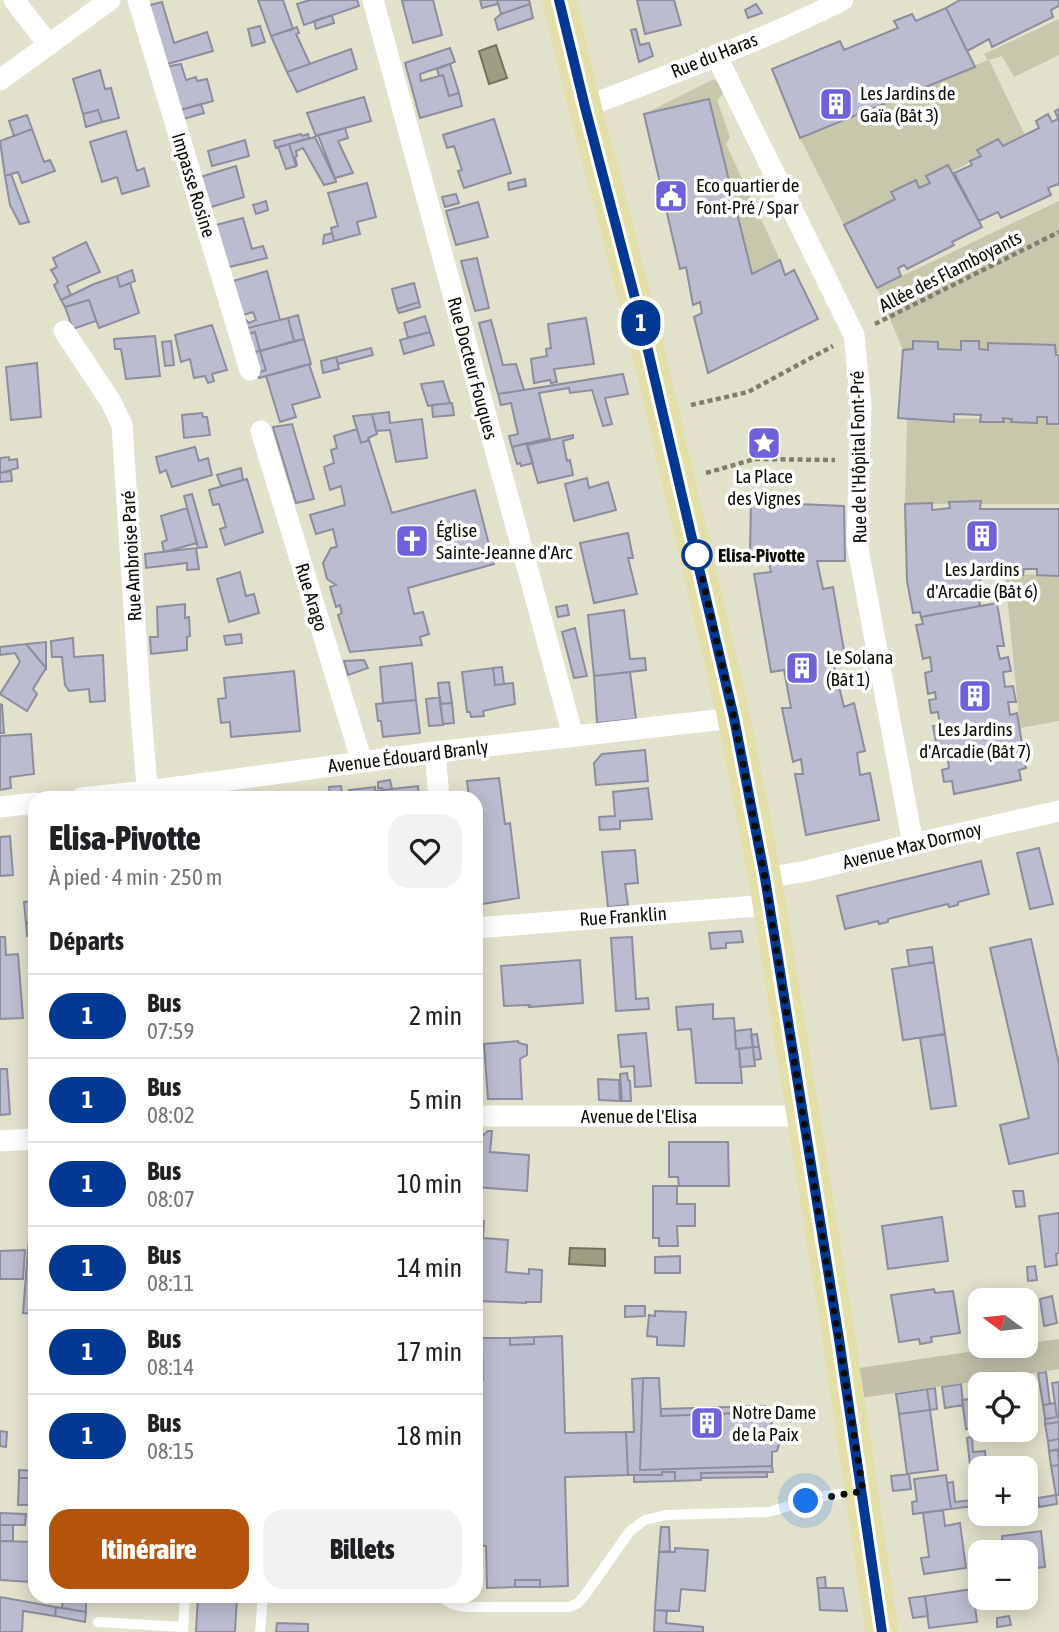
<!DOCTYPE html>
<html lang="fr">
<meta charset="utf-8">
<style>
body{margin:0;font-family:"Asap Condensed",sans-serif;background:#f2f2f2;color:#202124;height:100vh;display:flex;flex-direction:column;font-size:26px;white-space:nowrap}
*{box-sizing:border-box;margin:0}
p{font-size:23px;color:#757577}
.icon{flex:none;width:38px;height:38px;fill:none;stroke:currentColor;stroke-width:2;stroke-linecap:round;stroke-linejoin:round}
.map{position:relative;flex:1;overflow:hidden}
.side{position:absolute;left:28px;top:791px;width:455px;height:812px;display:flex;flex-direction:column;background:#fff;border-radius:21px;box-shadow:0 4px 18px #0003}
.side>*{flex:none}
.badge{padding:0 14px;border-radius:23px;font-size:24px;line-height:46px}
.needle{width:46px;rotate:285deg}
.controls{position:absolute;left:968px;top:1288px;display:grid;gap:14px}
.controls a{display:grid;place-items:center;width:70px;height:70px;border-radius:14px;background:#fff;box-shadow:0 4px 18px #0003;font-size:35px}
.you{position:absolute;width:35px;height:35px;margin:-18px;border:5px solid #fff;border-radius:50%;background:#1a73e8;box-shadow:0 0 0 10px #1a73e833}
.map>.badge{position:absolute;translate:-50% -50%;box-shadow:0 0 0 4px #fff}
h2{padding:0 21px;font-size:26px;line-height:63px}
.round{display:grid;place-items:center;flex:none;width:74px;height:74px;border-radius:21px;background:#f2f2f2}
.summary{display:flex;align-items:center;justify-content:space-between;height:119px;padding:0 21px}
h1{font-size:33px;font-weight:800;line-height:52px}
.action{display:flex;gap:14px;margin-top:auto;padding:14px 21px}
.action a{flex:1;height:80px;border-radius:21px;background:#b45309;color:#fff;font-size:28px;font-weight:800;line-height:80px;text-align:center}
.action a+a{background:#f2f2f2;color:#202124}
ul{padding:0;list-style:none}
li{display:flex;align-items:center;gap:21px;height:84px;padding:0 21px;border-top:2px solid #e0e0e0}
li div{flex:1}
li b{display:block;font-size:26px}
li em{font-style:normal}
li .badge{min-width:77px;font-weight:700;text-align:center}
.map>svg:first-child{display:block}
.green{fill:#c7c7ac}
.water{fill:#9f9e82;stroke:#73725d;stroke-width:2}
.building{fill:#bcbcd0;stroke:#8d8da0;stroke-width:2}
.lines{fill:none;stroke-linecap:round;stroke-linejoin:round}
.path{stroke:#7e7d6f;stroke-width:4.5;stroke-dasharray:5 3.5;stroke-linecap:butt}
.lane{stroke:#fff;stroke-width:10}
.street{stroke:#fff;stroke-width:21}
.secondary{stroke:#c1c0a9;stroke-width:30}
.primary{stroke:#e2dfa9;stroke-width:33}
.line-casing{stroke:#fff;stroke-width:16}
.line{stroke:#003893;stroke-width:10}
.walk{stroke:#0d0d06;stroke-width:7;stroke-dasharray:0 12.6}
.stop-dot{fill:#fff;stroke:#003893;stroke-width:3.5}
.labels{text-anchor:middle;stroke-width:7;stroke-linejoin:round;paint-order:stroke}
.street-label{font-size:19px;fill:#0d0d06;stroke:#fff}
.poi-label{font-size:19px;fill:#0d0d06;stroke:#fff;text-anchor:start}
.stop-label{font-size:19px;font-weight:bold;fill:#0d0d06;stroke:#fff;text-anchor:start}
</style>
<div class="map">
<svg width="1059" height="1632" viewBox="0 0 1059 1632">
<rect width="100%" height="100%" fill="#e2e1cc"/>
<!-- green -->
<path class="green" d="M1059,19V55L1014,77L1002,56L989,60L1025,135L844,225L800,138L988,60L984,54Z
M714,79L726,91L717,100L730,137L726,144L780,260L752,274L709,99L644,114Z
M1059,201V353L903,350L877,288Z
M1059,418V504H905L907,419Z
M1005,574L1059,575V721L1020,728Z"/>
<!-- water -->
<path class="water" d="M496,45L507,78L489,84L479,51Z
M570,1248L605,1249V1266L569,1264Z"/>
<!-- building -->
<path class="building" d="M258,0H283L293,29L271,36Z
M310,0H357L359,6L304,25L297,4Z
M405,0H433L442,35L413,43L402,1Z
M480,0H497L498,4L482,8Z
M497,0H529L530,4L501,14Z
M637,0H674L681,25L645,34Z
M960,0H1059V6L1051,10L1053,17L992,47L989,39L967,51L946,8Z
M162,2L174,43L207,32L213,51L164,65L146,6Z
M530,4L533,18L498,30L495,19L501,14Z
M756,4L762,13L748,18L745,10Z
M946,8L975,67L800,138L772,69L840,41L844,50L898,28L894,21L912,14L916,21Z
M332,15L334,23L316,29L314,21Z
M260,26L265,42L252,46L248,29Z
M297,27L299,33L296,34L310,64L287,72L271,36Z
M636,29L640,45L649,43L653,56L639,62L631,30Z
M450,48L455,62L420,74L421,81L443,75L449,96L459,93L462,106L420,118L405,63Z
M351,49L357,69L297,92L287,72Z
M181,64L186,80L196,77L197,81L207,79L213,101L177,111L165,67Z
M450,64L459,93L449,96L443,75L439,76L437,69Z
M100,70L105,89L111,88L119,118L102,122L98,110L83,114L73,79Z
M364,97L371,121L316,136L307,113Z
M709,99L752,274L780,260L785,275L794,270L818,319L708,373L694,317L702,313L700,302L693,305L686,267L680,269L644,114Z
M201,104L204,113L180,120L177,111Z
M1059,109V185L1058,184L1048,188L1051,195L1001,218L998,212L979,221L954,173L972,165L970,161L981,156L977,150L998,139L1003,146L1039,128L1036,121L1048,114L1052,122L1058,119L1055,111Z
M98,110L102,122L86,127L83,114Z
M27,115L32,129L14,136L9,121Z
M494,119L511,173L464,188L458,171L462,170L454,146L447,148L443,135Z
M345,128L348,138L338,141L353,173L335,178L318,135Z
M32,129L44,162L50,160L55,171L22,183L18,172L5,176L0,141Z
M126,131L137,171L144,168L149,186L122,194L117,177L102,182L90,142Z
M301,134L302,136L308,134L309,138L276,148L274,141Z
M315,137L336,181V182L324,185L303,148L296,151L297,156L295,157L297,165L296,166L289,144Z
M245,140L249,156L212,166L208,151Z
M289,144L296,166L286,169L278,147Z
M948,165L982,227L952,242L954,245L907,269L904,265L898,268L901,276L877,288L844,225L895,199L891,192L916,180L919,188L930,183L926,176Z
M236,166L244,197L208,208L197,178Z
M11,174L29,222L20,224L10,205L5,176Z
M525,179L526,186L509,190L508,183Z
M367,183L376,217L357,222L360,234L334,241L331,228L338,226L328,193Z
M456,194L459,203L445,207L442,197Z
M266,201L268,210L256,214L253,205Z
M478,202L488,237L456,245L446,211Z
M243,218L252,249L263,246L267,258L225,268L212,226Z
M332,233L334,241L323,244L324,235Z
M86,242L100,272L67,286L71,295L61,300L54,285L58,282L51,270L57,267L53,258Z
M477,258L489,308L475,311L461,261Z
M132,270L135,281L120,287L117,276Z
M267,271L280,320L244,329L246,320L249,323L256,320L253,312L240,316L230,282Z
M117,276L120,287L130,283L139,313L99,328L89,300L65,307L61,300L94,284Z
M414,283L419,302L397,309L392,289Z
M89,300L96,321L73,329L65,307Z
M419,302L420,307L399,313L397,309Z
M298,315L304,339L294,341L288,318Z
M425,316L430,332L408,338L404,323Z
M288,318L294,341L260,351L255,332L245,335L244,329Z
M586,318L594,364L554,369L557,382L551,383L550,380L534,383L531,359L547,356L546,349L551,348L548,324Z
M491,320L503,365L516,364L524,390L498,394L479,323Z
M212,325L227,370L212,374L214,381L208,383L205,376L194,378L190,359L181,362L175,335Z
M255,332L260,351L251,353L245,335Z
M430,332L434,345L404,354L400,340Z
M155,336L160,376L126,379L121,349H115L114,339Z
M304,339L311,364L259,378L257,373L266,370L260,351Z
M171,341L174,365L165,366L162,342Z
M913,341L938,342V349L961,350V341H979V349L988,350V343L1055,345L1056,355H1059V424H1047V417H1037V423L1011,422L1012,419L1003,418L1004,422H980L981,415L954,414V422L898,418L903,350L913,349Z
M371,348L373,355L338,364L336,357Z
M260,351L266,370L257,373L251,353Z
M336,357L339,369L323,373L321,361Z
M37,363L41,417L11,420L6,367Z
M309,364L320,397L292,405L296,417L280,422L266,376Z
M623,374L628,394L605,398L612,424L603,426L592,390L570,393L569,388L539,393L550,438L512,447L509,436L518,434L511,403L501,405L498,394Z
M443,381L450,403L428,406L421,384Z
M452,403L454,415L433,417L432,405Z
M389,412L390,423L422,419L427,458L396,462L390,430L376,431L372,414Z
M202,413L203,417H207L210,435L184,438L182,415Z
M372,414L377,434L368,438L369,440L361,443L353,416Z
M292,424L314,499L296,503L273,427Z
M357,429L361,443L369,440L392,513L475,490L494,564L408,588L414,614L423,612L429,634L420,637L422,645L350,652L338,615L342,613L340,605L336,607L330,587L336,585L327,579L323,563L331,548L337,547L333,529L316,534L310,515L345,505L341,486L330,490L324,467L334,463L331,450L337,448L334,436Z
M573,435V438L563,441L567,461L570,460L573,475L538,483L527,445Z
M527,443L533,463L521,466L520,463L517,464L512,447Z
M195,447L199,461L208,458L212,475L172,487L166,470L160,473L156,457Z
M9,457V460L17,459L18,468L0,473V458Z
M241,468L243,480L221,486L217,475Z
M11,471L12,481L0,482V473Z
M587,478L589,488L608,482L616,510L574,521L565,484Z
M247,479L263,532L225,545L220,529L226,527L219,504L213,505L209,490Z
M192,494L207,547L198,548L184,496Z
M981,501L980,509H1059V576L1037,575V569H1024L1023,575L1005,574V563L996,564L977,583L980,606L921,617L920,612L913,613L907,581L905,504L932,503V510L950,508L949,502Z
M751,502L844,506L845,561H817L823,589L833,587L846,662L834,666L844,707L854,703L865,751L857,753L860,775L870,773L879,820L806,835L795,774H803L801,759L793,762L782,708H791L784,670L771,672L754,574L771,572L768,558L750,555Z
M187,508L197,543L164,552L162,542L167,540L161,516Z
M628,533L633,558H628L637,594L594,603L580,543Z
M196,548L199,569L187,570V563L146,568L145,554Z
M240,572L246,596L254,594L259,613L229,622L217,579Z
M997,603L1004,646H997L1000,659L1008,657L1011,671L1003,672L1005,687L1013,686L1016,702H1008L1010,715L1017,713L1026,768L1019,770L1021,780L954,794L952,781L944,782L942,770L949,768L947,753L938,754L933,726L940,725L938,712L931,713L929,700L936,699L935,692L928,694L925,673L932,671L930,657L923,659L916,625L923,624L921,617Z
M185,604V618L189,617L190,636L187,637V650L151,654L150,637H158L157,607Z
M567,605L569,615L558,617L556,607Z
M624,610L630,659L645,658L646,670L594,676L588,615Z
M575,628L587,676L574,678L562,632Z
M241,634L242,643L226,645L224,636Z
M73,638L74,657L103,655L105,701L90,702L89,689L69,691L65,685L62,657H52L51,641Z
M46,642V668L26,644Z
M26,644L46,668L33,689L37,694L27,711L0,694L20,662L15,653L0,655V647Z
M364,660L368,668L348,675L344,661Z
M412,663L416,700L383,703L380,667Z
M502,667L504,684L495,685L493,668Z
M493,668L495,685L513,683L515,704L483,711L484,716L471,717L470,712H467L462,672Z
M294,671L300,731L231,737L230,722L221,723L218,699L226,698L224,678Z
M630,672L636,719L597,723L594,676Z
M449,682L452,703L440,704L438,683Z
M440,697L443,725L429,726L426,699Z
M416,700L420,733L383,737L381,721H378L376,704Z
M452,703L454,723L443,724L440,704Z
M0,704L2,705L4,733H0Z
M31,734L34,774L10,777L11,788L0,790V736Z
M645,750L648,781L596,785L594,763L602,754Z
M499,778L505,824L510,823L519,898L482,904L480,889H476V798H469L467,781Z
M390,780L392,789L383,790L382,788H378V782Z
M341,786L342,793H339V795L330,796L329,787Z
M418,786L419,798H297V797L321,794L322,797L350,794L349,790L375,787V791Z
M648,788L652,819L620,821V829L600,830L599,817L615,816L613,792Z
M288,792L289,798H277L276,793Z
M10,836L13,875L0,876V837Z
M1039,848L1053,904L1030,909L1017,853Z
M635,850L638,883L625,884L628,905L608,907L602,852Z
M981,861L989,894L958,902V905L949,907L948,904L888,919V922L879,924L878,921L845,929L837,896Z
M35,901V923H26L24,902Z
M26,923H35V935L27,936Z
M741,931L743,942L726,943V948L711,949L709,933Z
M0,937H5L6,955L18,954L23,1018L0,1019Z
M632,937L636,999L648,998L649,1009L616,1011L611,938Z
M1031,939L1059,1064V1153L1009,1164L1000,1125L1029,1118L990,948Z
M932,947L934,962L909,966L907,950Z
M580,960L583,1003L529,1007L530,1005L504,1006L501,966Z
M934,962L945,1034L903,1040L892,969Z
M713,1004V1019L734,1018L736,1049H739L742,1083H696L691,1029L678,1030L676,1007Z
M751,1029L753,1047L736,1049L735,1031Z
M646,1033L651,1086L635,1087L634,1066L621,1067L618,1035Z
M757,1034L759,1047H753L751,1035Z
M945,1034L956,1106L931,1109L920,1038Z
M518,1041L519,1043L527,1045V1055L520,1059L522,1099H488L484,1044Z
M753,1047H759L761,1059L754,1060Z
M753,1047L755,1066L740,1067L739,1049Z
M0,1069H7L10,1114L0,1115Z
M627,1073L628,1080L630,1081L631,1101H622L620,1074Z
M598,1079L619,1080L620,1101L599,1100Z
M488,1131H492L490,1152L529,1155L527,1191L476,1187V1141Z
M669,1142H728L729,1186H679L678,1177H669Z
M653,1186H677V1204H695V1226H677L678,1246H659V1238H653Z
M1013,1191H1023L1025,1206L1016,1207Z
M32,1212H35V1250H28Z
M1059,1213V1253L1056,1254L1057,1265L1045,1267L1039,1216Z
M942,1217L948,1261L888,1269L882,1226Z
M476,1221H484L483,1238L508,1240L506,1272L529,1274V1269L542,1270L541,1302H526V1303L476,1301Z
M25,1250L23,1279H0V1251Z
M28,1250H35V1314L23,1313Z
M680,1256V1273H655V1257Z
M1035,1266L1037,1280L1028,1281L1027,1267Z
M934,1289L935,1293L953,1291L960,1333L931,1337L932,1342L920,1344L919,1339L899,1342L891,1295Z
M1052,1296L1057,1323L1044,1326L1040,1299Z
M625,1306H645V1316L625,1317Z
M655,1311L686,1312L684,1346L657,1345V1337L647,1336L649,1315L655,1316Z
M562,1336L565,1433L626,1432L628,1475L565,1477L568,1586L540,1587V1580H515V1587L487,1588L486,1546H481L479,1491H476V1435H479L477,1380H483L482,1338H510V1345L534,1344V1337Z
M534,1337V1344L510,1345V1338Z
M1046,1372L1050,1404L1043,1405L1038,1373Z
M643,1378H659L661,1416L771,1412L772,1430L776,1431L779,1445L777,1451L772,1452V1466L640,1470Z
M643,1378L640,1470L772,1466L773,1472L701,1473V1480L675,1481V1472H662V1475H628L626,1432H634L632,1379Z
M1059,1382V1422L1045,1424V1419L1057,1417L1052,1383Z
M961,1384L963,1405L945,1408L942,1387Z
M935,1388L937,1409L930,1410L927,1389Z
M927,1389L930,1410L899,1414L896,1394Z
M980,1398V1427L966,1429L962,1400Z
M1055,1403L1057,1417L1045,1419L1043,1405Z
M765,1406V1412L661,1416V1409Z
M930,1410L938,1470L907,1474L899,1414Z
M1059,1422V1439L1048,1441L1045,1424Z
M0,1431L7,1432L6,1447L0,1446Z
M972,1437L973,1452L985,1451L986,1463L970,1465L967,1438Z
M1059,1439V1449L1049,1451L1048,1441Z
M1058,1450L1059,1465L1051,1466L1049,1451Z
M1059,1465V1495H1056L1051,1466Z
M19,1470L35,1471V1478H19Z
M662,1472H675V1481L634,1482V1475H662Z
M767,1472V1477L701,1478V1473Z
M909,1474L911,1489L893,1491L891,1476Z
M946,1475L951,1509L913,1514L912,1502L917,1501L914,1479Z
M19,1478H35V1505H18Z
M953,1482L955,1502L973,1500L974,1506L951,1509L947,1483Z
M1056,1495L1057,1504L1039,1507L1038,1498Z
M974,1506H980V1514H1014V1518L976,1523Z
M943,1510L945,1526L960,1523L966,1568L924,1574L921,1558L929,1557L923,1513Z
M0,1513L26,1514L25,1525H0Z
M0,1525H13V1541H0Z
M661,1527H669L670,1551L659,1552Z
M1041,1531L1045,1567L1026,1569V1552H1003L1002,1536Z
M0,1541L33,1542L31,1582L0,1580Z
M675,1548L708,1550L705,1591L681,1589L679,1611L655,1610L659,1552H675Z
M825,1577L826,1588H818L817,1578Z
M515,1580H540V1587H515Z
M818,1588H843L847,1611L820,1610Z
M973,1589L977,1622L929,1628L925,1596Z
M63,1596H86V1612L62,1608Z
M198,1596H237L235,1632H196Z
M925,1596L928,1616L913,1618L909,1598Z
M0,1597L56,1607L55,1616L23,1611L22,1632H0Z
M56,1607L86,1612L85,1622L55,1616Z
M655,1610L667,1611L666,1623L703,1627V1632H654Z
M1009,1616L1011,1625L997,1627V1618Z
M277,1623L308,1624V1632H276Z"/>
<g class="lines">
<!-- path -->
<path class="path" d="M875,324L1059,232
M691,405L748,392L833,346
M706,473L755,459L835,460"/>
<!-- lane -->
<path class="lane" d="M439,1596L452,1604L466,1607H569L578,1603L585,1595L630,1531L645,1520L666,1515L768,1512L824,1496L856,1492
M98,1622L183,1627
M183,1632L185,1596
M260,1632L263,1596"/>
<!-- street -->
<path class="street" d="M14,0L49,45
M138,0L250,370
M373,0L573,736
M716,55L854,335L861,404L857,543L913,844
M0,80L110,0
M585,107C671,74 760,42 843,0
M64,331L111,402L122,425L141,715L148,798
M261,431L362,762
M435,752L439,798
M81,798L148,791L435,752L734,718
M0,807L35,803
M765,878L807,871L913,844L1059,811
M476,928L769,905
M476,1116H803
M0,1141L35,1139"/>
<!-- secondary -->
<path class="secondary" d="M846,1385L1059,1354"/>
<!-- primary -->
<path class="primary" d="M559,0L585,107L643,329L734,718L765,878L839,1339L882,1632"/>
</g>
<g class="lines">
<defs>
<path id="line" d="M559,0L585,107L643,329L734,718L765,878L839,1339L882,1632"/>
</defs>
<!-- line casing -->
<use href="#line" class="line-casing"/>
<!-- line -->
<use href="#line" class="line"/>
<!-- walk -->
<path class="walk" d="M697,555L734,718L765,878L863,1491L806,1501"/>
</g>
<!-- icons -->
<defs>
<symbol id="building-square" viewBox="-11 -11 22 22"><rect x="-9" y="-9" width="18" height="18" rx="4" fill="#6f61db" stroke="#fff"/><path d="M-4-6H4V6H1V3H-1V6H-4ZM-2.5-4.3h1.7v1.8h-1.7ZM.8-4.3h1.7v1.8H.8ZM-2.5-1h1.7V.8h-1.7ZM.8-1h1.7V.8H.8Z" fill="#fff"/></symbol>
<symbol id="civic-square" viewBox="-11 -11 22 22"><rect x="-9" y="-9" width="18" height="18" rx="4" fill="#6f61db" stroke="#fff"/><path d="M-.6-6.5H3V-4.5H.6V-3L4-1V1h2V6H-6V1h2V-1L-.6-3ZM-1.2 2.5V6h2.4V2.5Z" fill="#fff"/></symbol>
<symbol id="sight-square" viewBox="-11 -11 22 22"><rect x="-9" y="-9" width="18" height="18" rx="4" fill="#6f61db" stroke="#fff"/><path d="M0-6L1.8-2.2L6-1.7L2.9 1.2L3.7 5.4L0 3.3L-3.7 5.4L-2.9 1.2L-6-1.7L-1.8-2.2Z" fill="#fff"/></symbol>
<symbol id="church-square" viewBox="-11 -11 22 22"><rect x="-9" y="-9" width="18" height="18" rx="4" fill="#6f61db" stroke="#fff"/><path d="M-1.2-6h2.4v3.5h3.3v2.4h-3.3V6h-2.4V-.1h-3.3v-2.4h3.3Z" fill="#fff"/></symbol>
</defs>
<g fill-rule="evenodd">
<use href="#building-square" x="817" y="85" width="38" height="38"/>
<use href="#civic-square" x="652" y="177" width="38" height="38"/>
<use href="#sight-square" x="745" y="424" width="38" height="38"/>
<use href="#building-square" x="963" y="517" width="38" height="38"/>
<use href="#church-square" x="393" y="522" width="38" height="38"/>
<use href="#building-square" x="783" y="649" width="38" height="38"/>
<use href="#building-square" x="956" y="677" width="38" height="38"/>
<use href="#building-square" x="688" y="1404" width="38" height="38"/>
</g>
<!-- markers -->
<circle class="stop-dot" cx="697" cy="555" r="14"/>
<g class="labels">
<!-- street labels -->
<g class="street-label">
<text transform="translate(714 55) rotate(-22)" y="7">Rue du Haras</text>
<text transform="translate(194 185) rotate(73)" y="7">Impasse Rosine</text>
<text transform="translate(950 271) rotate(-27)" y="7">Allée des Flamboyants</text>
<text transform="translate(473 368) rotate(75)" y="7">Rue Docteur Fouques</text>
<text transform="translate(858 457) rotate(-91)" y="7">Rue de l'Hôpital Font-Pré</text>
<text transform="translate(131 556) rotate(-93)" y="7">Rue Ambroise Paré</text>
<text transform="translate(312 597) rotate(73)" y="7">Rue Arago</text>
<text transform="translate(408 756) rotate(-7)" y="7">Avenue Édouard Branly</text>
<text transform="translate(912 845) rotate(-14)" y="7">Avenue Max Dormoy</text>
<text transform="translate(623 916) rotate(-4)" y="7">Rue Franklin</text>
<text x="639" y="1123">Avenue de l'Elisa</text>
</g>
<!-- poi labels -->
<g class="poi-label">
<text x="860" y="100">Les Jardins de<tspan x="860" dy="22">Gaïa (Bât 3)</tspan></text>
<text x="696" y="192">Eco quartier de<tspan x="696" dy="22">Font-Pré / Spar</tspan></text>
<text x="764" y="483" text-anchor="middle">La Place<tspan x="764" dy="22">des Vignes</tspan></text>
<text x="436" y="537">Église<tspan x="436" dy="22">Sainte-Jeanne d'Arc</tspan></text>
<text x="982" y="576" text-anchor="middle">Les Jardins<tspan x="982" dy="22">d'Arcadie (Bât 6)</tspan></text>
<text x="826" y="664">Le Solana<tspan x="826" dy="22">(Bât 1)</tspan></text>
<text x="975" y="736" text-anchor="middle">Les Jardins<tspan x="975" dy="22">d'Arcadie (Bât 7)</tspan></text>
<text x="732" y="1419">Notre Dame<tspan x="732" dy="22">de la Paix</tspan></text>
</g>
<!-- stop labels -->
<g class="stop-label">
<text x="718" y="562">Elisa-Pivotte</text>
</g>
</g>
</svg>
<div class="controls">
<a><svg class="needle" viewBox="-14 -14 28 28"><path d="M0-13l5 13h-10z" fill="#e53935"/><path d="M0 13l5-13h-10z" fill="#757577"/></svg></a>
<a><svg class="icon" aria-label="locate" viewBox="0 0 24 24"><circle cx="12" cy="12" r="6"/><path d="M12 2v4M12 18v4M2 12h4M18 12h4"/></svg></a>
<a>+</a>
<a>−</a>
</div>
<div class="you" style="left:806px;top:1501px"></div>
<b class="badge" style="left:641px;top:323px;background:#003893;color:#fff">1</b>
<section class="side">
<div class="summary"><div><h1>Elisa-Pivotte</h1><p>À pied · 4 min · 250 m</p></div><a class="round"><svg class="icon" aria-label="heart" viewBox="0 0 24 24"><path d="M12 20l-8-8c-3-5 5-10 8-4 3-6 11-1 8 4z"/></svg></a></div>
<h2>Départs</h2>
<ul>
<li><span class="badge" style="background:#003893;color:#fff">1</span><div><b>Bus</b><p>07:59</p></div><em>2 min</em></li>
<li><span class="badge" style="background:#003893;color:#fff">1</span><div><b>Bus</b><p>08:02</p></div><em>5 min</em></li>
<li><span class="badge" style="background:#003893;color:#fff">1</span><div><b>Bus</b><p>08:07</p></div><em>10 min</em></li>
<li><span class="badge" style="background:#003893;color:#fff">1</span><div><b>Bus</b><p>08:11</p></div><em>14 min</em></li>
<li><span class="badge" style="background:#003893;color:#fff">1</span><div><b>Bus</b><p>08:14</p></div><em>17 min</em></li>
<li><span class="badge" style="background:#003893;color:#fff">1</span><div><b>Bus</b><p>08:15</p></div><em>18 min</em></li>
</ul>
<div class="action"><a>Itinéraire</a><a>Billets</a></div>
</section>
</div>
